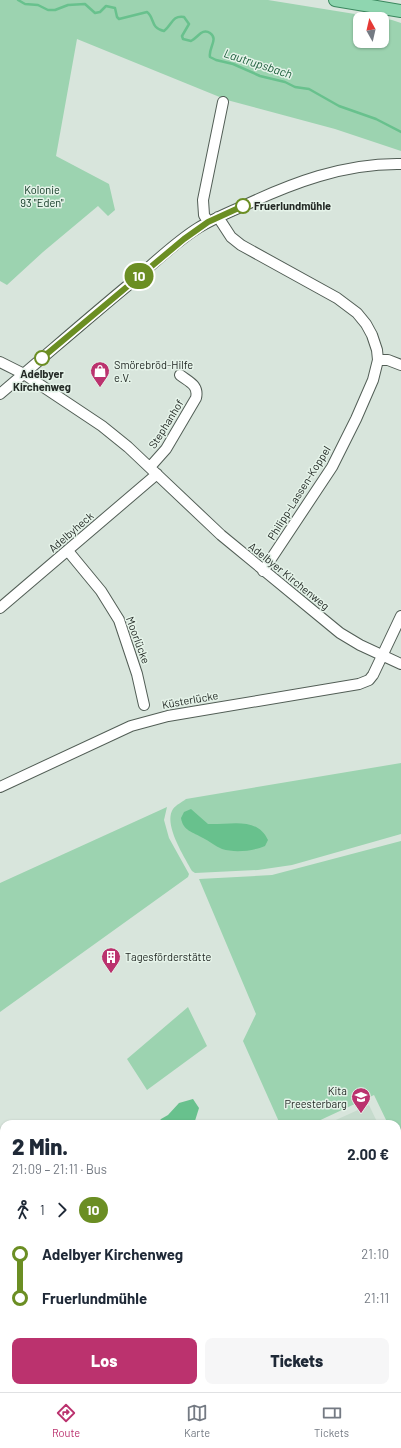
<!DOCTYPE html>
<html lang="de">
<meta charset="utf-8">
<style>
body{margin:0;font-family:Barlow,sans-serif;background:#f6f6f7;color:#1f2937;height:100vh;display:flex;flex-direction:column;font-size:15px;white-space:nowrap}
*{box-sizing:border-box;margin:0}
p{font-size:13px;color:#747a83}
.icon{flex:none;width:22px;height:22px;fill:none;stroke:currentColor;stroke-width:2;stroke-linecap:round;stroke-linejoin:round}
.map{position:relative;flex:1;overflow:hidden}
.details{position:absolute;left:0px;top:1120px;width:401px;height:272px;display:flex;flex-direction:column;background:#fff;border-radius:12px 12px 0 0;box-shadow:0 1px 3px #0004}
.details>*{flex:none}
.badge{padding:0 8px;border-radius:13px;font-size:14px;line-height:26px}
.needle{width:26px;rotate:352deg}
.tools{position:absolute;left:353px;top:12px;display:grid;gap:8px}
.tools a{display:grid;place-items:center;width:36px;height:36px;border-radius:8px;background:#fff;box-shadow:0 1px 3px #0004;font-size:20px}
.map>.badge{position:absolute;translate:-50% -50%;box-shadow:0 0 0 2px #fff}
.legs{display:flex;align-items:center;gap:6px;height:44px;padding:0 12px;font-size:13px}
.legs p{margin-inline-start:auto}
.summary{display:flex;align-items:center;justify-content:space-between;height:68px;padding:0 12px}
h1{font-size:22px;font-weight:800;line-height:30px}
.action{display:flex;gap:8px;margin-top:auto;padding:8px 12px}
.action a{flex:1;height:46px;border-radius:8px;background:#bb326e;color:#fff;font-size:16px;font-weight:800;line-height:46px;text-align:center}
.action a+a{background:#f6f6f7;color:#1f2937}
ul{padding:0 12px;list-style:none}
li{display:flex;align-items:center;gap:14px;height:44px;font-size:15px}
li i{display:grid;place-items:center;width:6px;height:100%;margin:0 5px;background:currentColor}
li i::after{content:'';width:10px;height:10px;margin:-5px;border:3px solid;border-radius:50%;background:#fff}
li p{margin-inline-start:auto}
li:first-child i{background:linear-gradient(#0000 50%,currentColor 0)}
li:last-child i{background:linear-gradient(currentColor 50%,#0000 0)}
.menu{display:flex;justify-content:space-around;align-items:center;height:56px;border-top:1px solid #e0e1e3;background:#fff;font-size:11px;color:#747a83}
.menu a{display:grid;justify-items:center;gap:2px}
.menu .active{color:#bb326e}
.map>svg:first-child{display:block}
.built{fill:#c6dbcd}
.green{fill:#9cd3b0;fill-rule:evenodd}
.water{fill:#68c18d}
.lines{fill:none;stroke-linecap:round;stroke-linejoin:round}
.stream{stroke:#68c18d;stroke-width:2.5}
.minor-casing{stroke:#525e56;stroke-width:12}
.major-casing{stroke:#39875d;stroke-width:14}
.minor{stroke:#fff;stroke-width:10}
.major{stroke:#8fd6b0;stroke-width:12}
.line-1-casing{stroke:#fff;stroke-width:9}
.line-1{stroke:#6b8e23;stroke-width:6}
.stop-1-dot{fill:#fff;stroke:#6b8e23;stroke-width:2}
.labels{text-anchor:middle;stroke-width:3;stroke-linejoin:round;paint-order:stroke}
.park-label{font-size:11px;fill:#0a321d;stroke:#e5f3e9}
.stop-label{font-size:11px;font-weight:bold;fill:#232925;stroke:#e5f3e9;text-anchor:start}
.poi-label{font-size:11px;fill:#232925;stroke:#e5f3e9;text-anchor:start}
.street-label{font-size:11px;fill:#232925;stroke:#e5f3e9}
.water-label{font-size:12px;font-style:italic;fill:#1d5e3c;stroke:#e5f3e9}
</style>
<div class="map">
<svg width="401" height="1392" viewBox="0 0 401 1392">
<rect width="100%" height="100%" fill="#d8e5dc"/>
<!-- built -->
<path class="built" d="M369,1105L378,1124H327Z"/>
<!-- green -->
<path class="green" d="M0,0H268L392,20L401,23V151L335,129L227,100L77,39L56,156L109,184L115,210L108,216L98,206L43,252L7,285L0,281ZM360,19H382V41H360Z
M401,763V834L292,865L258,870L195,873L192,871C184,856 163,824 173,809C176,805 182,802 186,799Z
M167,807L164,820L169,838L189,874L188,877L0,1012V883Z
M401,841V1150L397,1142V1124H388L374,1095L312,1124H280L243,1041L256,1014L199,879L272,875Z
M188,1007L207,1046L147,1090L127,1059Z
M401,1308V1392H375L372,1388H397V1309Z"/>
<!-- water -->
<path class="water" d="M191,809L208,824C230,825 257,816 268,840L265,846C253,851 235,853 222,849C215,846 209,841 203,838C193,832 183,831 181,818L184,812Z
M193,1099L199,1108L194,1124H157L161,1119L168,1115L179,1103Z
M401,1200V1261L397,1257V1203Z"/>
<g class="lines">
<!-- stream -->
<path class="stream" d="M18,0L25,4L38,5L48,10H55L68,5L85,4L95,13L100,12L106,6L115,8L117,17L119,19L147,12C155,18 150,28 164,31C172,25 172,15 184,17L189,24L182,36L183,39L191,41C195,39 197,36 201,33C204,31 207,31 210,33C219,39 208,48 210,57L216,60L233,64L260,76L285,82L295,87L309,89L339,106L376,119L401,132"/>
<defs>
<path id="minor" d="M218,217L231,237L241,245L337,298L357,313L366,324L372,335L377,350L378,360L373,380L356,419L332,467L263,571
M208,222L204,215L203,200L223,102
M378,360H388L401,365
M0,362L24,374L102,426L128,447L221,535L340,633L360,645L401,664
M0,394C44,357 87,319 132,282C153,264 174,243 198,228C211,220 227,213 241,207C292,183 344,163 401,164
M150,467L166,449L196,398C199,385 189,382 180,375
M68,551L101,591L119,620L137,674L144,705
M0,608L157,474
M0,787L131,726L168,716L359,684L369,680L373,675L401,616
M0,1189L4,1187
M0,1318L4,1326
M0,1339L4,1334
M282,1388L283,1392"/>
<path id="major" d="M335,0L401,11"/>
</defs>
<!-- minor casing -->
<use href="#minor" class="minor-casing"/>
<!-- major casing -->
<use href="#major" class="major-casing"/>
<!-- minor -->
<use href="#minor" class="minor"/>
<!-- major -->
<use href="#major" class="major"/>
</g>
<g class="lines">
<defs>
<path id="line-1" d="M42,358L184,239L208,222L243,206"/>
</defs>
<!-- line-1 casing -->
<use href="#line-1" class="line-1-casing"/>
<!-- line-1 -->
<use href="#line-1" class="line-1"/>
</g>
<!-- icons -->
<defs>
<symbol id="shop-pin" viewBox="-11 -11 22 30"><path d="M0 17L-7.5 6A9.5 9.5 0 1 1 7.5 6Z" fill="#bb326e" stroke="#e5f3e9"/><path d="M-5-2.5h2.3a2.7 3.5 0 0 1 5.4 0H5L5.5 6h-11ZM-1.5-2.5h3a1.5 2.3 0 0 0-3 0Z" fill="#fff"/></symbol>
<symbol id="building-pin" viewBox="-11 -11 22 30"><path d="M0 17L-7.5 6A9.5 9.5 0 1 1 7.5 6Z" fill="#bb326e" stroke="#e5f3e9"/><path d="M-4-6H4V6H1V3H-1V6H-4ZM-2.5-4.3h1.7v1.8h-1.7ZM.8-4.3h1.7v1.8H.8ZM-2.5-1h1.7V.8h-1.7ZM.8-1h1.7V.8H.8Z" fill="#fff"/></symbol>
<symbol id="school-pin" viewBox="-11 -11 22 30"><path d="M0 17L-7.5 6A9.5 9.5 0 1 1 7.5 6Z" fill="#bb326e" stroke="#e5f3e9"/><path d="M0-5L7-2L0 1L-7-2ZM-4 1L0 2.5L4 1V4Q0 6-4 4Z" fill="#fff"/></symbol>
</defs>
<g fill-rule="evenodd">
<use href="#shop-pin" x="89" y="360" width="22" height="30"/>
<use href="#building-pin" x="100" y="946" width="22" height="30"/>
<use href="#school-pin" x="350" y="1086" width="22" height="30"/>
</g>
<!-- markers -->
<g class="stop-1-dot">
<circle cx="243" cy="206" r="7"/>
<circle cx="42" cy="358" r="7"/>
</g>
<g class="labels">
<!-- park labels -->
<g class="park-label">
<text x="42" y="194">Kolonie<tspan x="42" dy="13">93 "Eden"</tspan></text>
</g>
<!-- stop labels -->
<g class="stop-label">
<text x="254" y="210">Fruerlundmühle</text>
<text x="42" y="378" text-anchor="middle">Adelbyer<tspan x="42" dy="13">Kirchenweg</tspan></text>
</g>
<!-- poi labels -->
<g class="poi-label">
<text x="114" y="369">Smörebröd-Hilfe<tspan x="114" dy="13">e.V.</tspan></text>
<text x="125" y="961">Tagesförderstätte</text>
<text x="347" y="1095" text-anchor="end">Kita<tspan x="347" dy="13">Preesterbarg</tspan></text>
</g>
<!-- street labels -->
<g class="street-label">
<text transform="translate(166 424) rotate(-58)" y="4">Stephanhof</text>
<text transform="translate(299 493) rotate(-58)" y="4">Philipp-Lassen-Koppel</text>
<text transform="translate(71 532) rotate(-41)" y="4">Adelbyheck</text>
<text transform="translate(289 576) rotate(39)" y="4">Adelbyer Kirchenweg</text>
<text transform="translate(138 640) rotate(70)" y="4">Moorlücke</text>
<text transform="translate(190 700) rotate(-10)" y="4">Küsterlücke</text>
</g>
<!-- water labels -->
<g class="water-label">
<text transform="translate(258 64) rotate(18)" y="4">Lautrupsbach</text>
</g>
</g>
</svg>
<div class="tools">
<a><svg class="needle" viewBox="-14 -14 28 28"><path d="M0-13l5 13h-10z" fill="#e53935"/><path d="M0 13l5-13h-10z" fill="#747a83"/></svg></a>
</div>
<b class="badge" style="left:139px;top:276px;background:#6b8e23;color:#fff">10</b>
<section class="details">
<div class="summary"><div><h1>2 Min.</h1><p>21:09 – 21:11 · Bus</p></div><b>2.00 €</b></div>
<div class="legs"><svg class="icon" aria-label="walk" viewBox="0 0 24 24"><circle cx="13" cy="4" r="2"/><path d="M13 8l-2 6 4 7M11 14l-3 7M7 12l3-4h3l4 4"/></svg>1<svg class="icon" aria-label="forward" viewBox="0 0 24 24"><path d="M9 5l7 7-7 7"/></svg><b class="badge" style="background:#6b8e23;color:#fff">10</b></div>
<ul>
<li><i style="color:#6b8e23"></i><b>Adelbyer Kirchenweg</b><p>21:10</p></li>
<li><i style="color:#6b8e23"></i><b>Fruerlundmühle</b><p>21:11</p></li>
</ul>
<div class="action"><a>Los</a><a>Tickets</a></div>
</section>
</div>
<nav class="menu">
<a class="active"><svg class="icon" aria-label="directions" viewBox="0 0 24 24"><path d="M12 3l9 9-9 9-9-9zM9 14v-3h6M13 9l2 2-2 2"/></svg>Route</a>
<a><svg class="icon" aria-label="map" viewBox="0 0 24 24"><path d="M3 6l6-2 6 2 6-2v14l-6 2-6-2-6 2zM9 4v14M15 6v14"/></svg>Karte</a>
<a><svg class="icon" aria-label="tickets" viewBox="0 0 24 24"><path d="M3 7h18v10H3zM15 7v10"/></svg>Tickets</a>
</nav>
